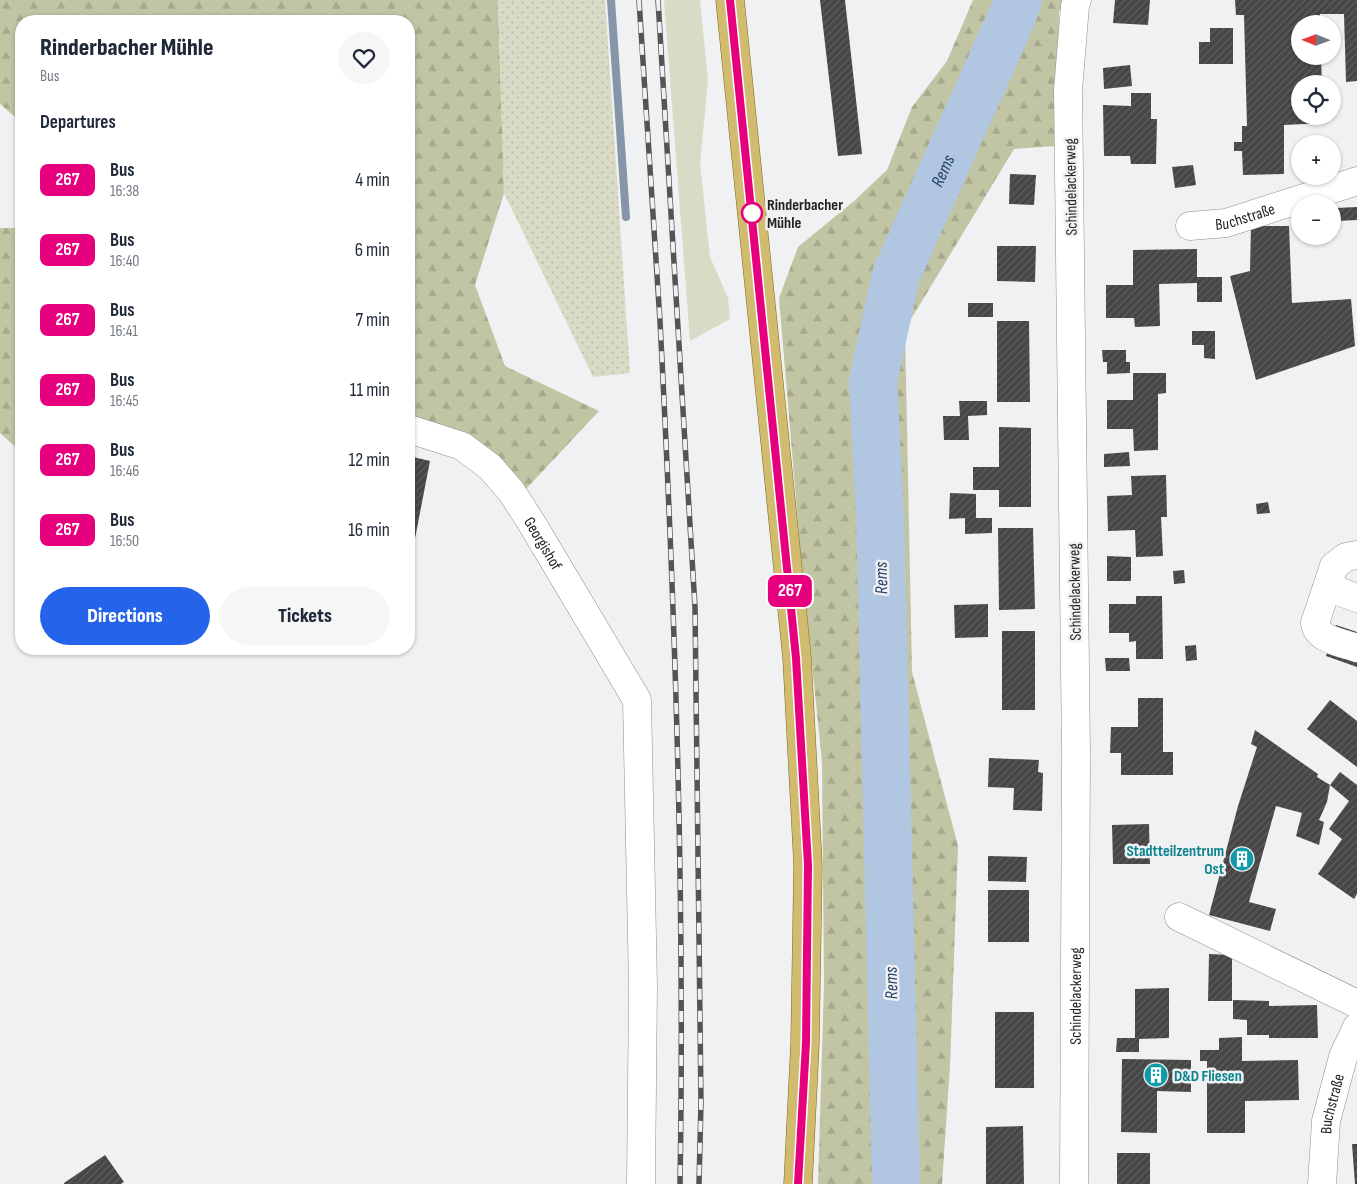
<!DOCTYPE html>
<meta charset="utf-8">
<style>
body{margin:0;font-family:"Sofia Sans Condensed",sans-serif;background:#f6f6f7;color:#1f2937;height:100vh;display:flex;flex-direction:column;font-size:19px;white-space:nowrap}
*{box-sizing:border-box;margin:0}
p{font-size:16px;color:#747a83}
.icon{flex:none;width:28px;height:28px;fill:none;stroke:currentColor;stroke-width:2;stroke-linecap:round;stroke-linejoin:round}
.map{position:relative;flex:1;overflow:hidden}
.drawer{position:absolute;left:15px;top:15px;width:400px;height:640px;display:flex;flex-direction:column;background:#fff;border-radius:20px;box-shadow:0 1px 4px #0004}
.drawer>*{flex:none}
.badge{padding:0 10px;border-radius:8px;font-size:18px;line-height:32px}
.needle{width:32px;rotate:271deg}
.fabs{position:absolute;left:1291px;top:15px;display:grid;gap:10px}
.fabs a{display:grid;place-items:center;width:50px;height:50px;border-radius:50%;background:#fff;box-shadow:0 1px 4px #0004;font-size:25px}
.map>.badge{position:absolute;translate:-50% -50%;box-shadow:0 0 0 2px #fff}
h2{padding:0 25px;font-size:19px;line-height:45px}
.round{display:grid;place-items:center;flex:none;width:52px;height:52px;border-radius:26px;background:#f6f6f7}
.headline{display:flex;align-items:center;justify-content:space-between;height:85px;padding:0 25px}
h1{font-size:24px;font-weight:800;line-height:38px}
.action{display:flex;gap:10px;margin-top:auto;padding:10px 25px}
.action a{flex:1;height:58px;border-radius:30px;background:#2563eb;color:#fff;font-size:20px;font-weight:800;line-height:58px;text-align:center}
.action a+a{background:#f6f6f7;color:#1f2937}
ul{padding:0;list-style:none}
li{display:flex;align-items:center;gap:15px;height:70px;padding:0 25px}
li div{flex:1}
li b{display:block;font-size:19px}
li em{font-style:normal}
li .badge{min-width:55px;font-weight:700;text-align:center}
.map>svg:first-child{display:block}
.grass{fill:#d9dbc7}
.forest{fill:url(#forest-firs)}
.garden{fill:url(#garden-dots)}
.lines{fill:none;stroke-linecap:round;stroke-linejoin:round}
.stream{stroke:#8695a8;stroke-width:8}
.river{stroke:#b1c6e1;stroke-width:48}
.building{fill:url(#building-hatch)}
.minor-casing{stroke:#8d8e8f;stroke-width:29}
.major-casing{stroke:#816816;stroke-width:29}
.minor{stroke:#fff;stroke-width:28}
.major{stroke:#d1bb6f;stroke-width:28}
.rail-casing{stroke:#545455;stroke-width:5.5}
.rail{stroke:#f0f1f2;stroke-width:4;stroke-dasharray:11;stroke-linecap:butt}
.line-casing{stroke:#fff;stroke-width:11}
.line{stroke:#e6007e;stroke-width:8}
.stop-dot{fill:#fff;stroke:#e6007e;stroke-width:2.5}
.labels{text-anchor:middle;stroke-width:5;stroke-linejoin:round;paint-order:stroke}
.street-label{font-size:16px;fill:#232324;stroke:#f0f1f2}
.stop-label{font-size:16px;font-weight:bold;fill:#232324;stroke:#f0f1f2;text-anchor:start}
.culture-label{font-size:16px;font-weight:bold;fill:#0d838f;stroke:#f0f1f2;text-anchor:end}
.water-label{font-size:18px;font-style:italic;fill:#244268;stroke:#f0f1f2}
</style>
<div class="map">
<svg width="1357" height="1184" viewBox="0 0 1357 1184">
<defs>
<pattern id="forest-firs" width="22" height="20" patternUnits="userSpaceOnUse" patternTransform="scale(1.25)"><rect width="22" height="20" fill="#c2c5a4"/><path d="M5 1l3.5 6h-7zM16 11l3.5 6h-7z" fill="#a6a98d"/></pattern>
<pattern id="garden-dots" width="8" height="8" patternUnits="userSpaceOnUse" patternTransform="scale(1.25)"><rect width="8" height="8" fill="#d9dbc7"/><path d="M2 2h.1M6 6h.1" fill="none" stroke="#babcab" stroke-width="1.8" stroke-linecap="round"/></pattern>
<pattern id="building-hatch" width="6" height="6" patternUnits="userSpaceOnUse" patternTransform="scale(1.25)"><rect width="6" height="6" fill="#474545"/><path d="M-1 1l2-2M0 6l6-6M5 7l2-2" fill="none" stroke="#5f5d5d"/></pattern>
</defs>
<rect width="100%" height="100%" fill="#f0f1f2"/>
<!-- grass -->
<path class="grass" d="M664,0H700L708,81L700,163L710,257L728,298L730,319L690,341Z"/>
<!-- forest -->
<path class="forest" d="M0,0H498L504,193L475,285L505,366L599,411L526,489L499,456L468,438L409,416V21H21V122L0,104Z
M973,0H1065L1059,12L1056,146L1014,149L905,329L912,672L958,846L950,1066L942,1184H818L824,985L822,762L800,546L779,298L798,247L854,201L887,170L912,107L947,61Z
M0,228H21V452L0,433Z"/>
<!-- garden -->
<path class="garden" d="M498,0H605L630,373L593,377L504,193Z"/>
<g class="lines">
<!-- stream -->
<path class="stream" d="M611,0L626,217"/>
<!-- river -->
<path class="river" id="s1" d="M896,1184L880,514L873,381L896,275L1011,19L1018,0"/>
</g>
<!-- building -->
<path class="building" d="M820,0H845L862,154L838,156Z
M1115,0H1150L1148,25L1113,23Z
M1235,0H1357V81L1346,82L1344,14H1320V24H1300V56H1321L1322,84H1300V116H1323L1324,123L1284,125V174L1243,175L1242,151H1234V142H1242V126H1247L1244,15H1236Z
M1210,28H1233V64H1199V42H1210Z
M1130,65L1132,86L1104,89L1103,68Z
M1131,93H1151V119H1157L1156,164H1131L1130,156H1104L1103,105L1131,106Z
M1336,148L1340,156L1332,159V149Z
M1193,165L1196,185L1175,188L1172,167Z
M1010,174L1036,175L1034,205L1009,204Z
M1357,207V220L1337,221L1336,208Z
M1251,226H1289L1292,303L1351,299L1355,346L1256,380L1230,276L1250,271Z
M997,246H1036L1035,282L997,281Z
M1197,249V277H1222V302H1197V283L1159,284L1160,326L1135,327L1134,318H1106V285H1133V250Z
M968,303H993V317H968Z
M997,321H1029L1030,402H997Z
M1192,331H1215V359L1204,358V345H1192Z
M1102,350H1126V362H1130V373L1107,374V362H1103Z
M1133,373H1166V393L1158,394V450L1134,451L1133,429H1107V400H1133Z
M959,401H987V415L968,416L969,440H944L943,416H960Z
M999,427L1031,428V507H999V490H973V467H999Z
M1129,452L1130,466L1104,467V454Z
M409,456L430,461L411,559L409,558Z
M1166,475L1167,517H1161L1163,556L1136,557L1135,530L1108,531L1107,496L1132,495L1131,476Z
M950,493L976,494V518H992V533L965,534V518L949,519Z
M1268,502L1270,513L1257,514L1256,504Z
M998,528H1033L1035,609L999,610Z
M1107,556L1131,557V581H1107Z
M1184,570L1185,583L1174,584L1173,571Z
M1136,596H1162L1163,659H1136V641L1129,642V633H1109V604H1136Z
M988,604V637L955,638L954,605Z
M1336,625L1357,632V667L1326,656Z
M1002,631H1035V710H1002Z
M1196,645L1197,660L1186,661L1185,646Z
M1105,658H1129L1130,671H1106Z
M1138,698H1163V752H1173V775H1121V753H1110L1111,727H1138Z
M1330,700L1357,721V767L1307,729Z
M1255,730L1318,774L1317,777L1330,785L1327,802L1319,820L1324,822L1319,845L1296,836L1302,813L1276,806L1249,902L1276,909L1270,931L1209,915L1238,806L1257,747L1251,744Z
M989,758L1039,760L1038,772L1043,773L1042,811L1013,810L1014,788L988,787Z
M1340,772L1357,785V894L1354,899L1318,874L1342,839L1329,829L1349,801L1330,785Z
M1149,824L1150,864H1113L1112,825Z
M988,856L1027,857L1026,882L988,881Z
M988,890H1029V942H988Z
M1209,954L1232,955V1001H1208Z
M1169,988V1038L1139,1039V1052H1116L1117,1038H1135V989Z
M1233,1000L1269,1001V1006L1317,1005L1318,1038H1269V1035H1247V1020L1233,1019Z
M995,1012H1034V1088H995Z
M1242,1037V1061L1298,1060L1299,1100L1245,1101V1133H1207V1061H1200V1050H1219V1038Z
M1122,1059L1191,1060V1092L1157,1091V1133L1121,1132Z
M1023,1126L1024,1184H986V1127Z
M1352,1144H1357V1184H1355Z
M1117,1153H1150V1184H1117Z
M105,1155L124,1182L121,1184H64V1183Z"/>
<g class="lines">
<defs>
<g id="minor">
<path id="s2" d="M1190,226L1226,223L1357,181"/>
<path id="s3" d="M409,429L462,446L490,467L511,491L531,522L637,700L643,985L641,1184"/>
<path d="M1357,555L1346,557L1334,566L1315,623C1317,640 1343,643 1357,648"/>
<path d="M1327,587L1357,598"/>
<path d="M1179,917L1357,1004"/>
<path id="s4" d="M1074,1184L1076,753L1068,90L1075,6L1077,0"/>
<path id="s5" d="M1322,1184L1326,1121L1343,1057L1357,1027"/>
</g>
<path id="major" d="M730,0L797,658L808,865L805,1043L798,1184"/>
</defs>
<!-- minor casing -->
<use href="#minor" class="minor-casing"/>
<!-- major casing -->
<use href="#major" class="major-casing"/>
<!-- minor -->
<use href="#minor" class="minor"/>
<!-- major -->
<use href="#major" class="major"/>
<defs>
<path id="rail" d="M639,0C645,107 654,214 660,321C675,608 685,896 680,1184
M658,0L695,607L701,1102L699,1184"/>
</defs>
<!-- rail casing -->
<use href="#rail" class="rail-casing"/>
<!-- rail -->
<use href="#rail" class="rail"/>
</g>
<g class="lines">
<defs>
<path id="line" d="M730,0L796,658L808,865L806,1043L798,1184"/>
</defs>
<!-- line casing -->
<use href="#line" class="line-casing"/>
<!-- line -->
<use href="#line" class="line"/>
</g>
<!-- icons -->
<defs>
<symbol id="building-disc" viewBox="-11 -11 22 22"><circle r="9.5" fill="#0f9aa8" stroke="#f0f1f2"/><path d="M-4-6H4V6H1V3H-1V6H-4ZM-2.5-4.3h1.7v1.8h-1.7ZM.8-4.3h1.7v1.8H.8ZM-2.5-1h1.7V.8h-1.7ZM.8-1h1.7V.8H.8Z" fill="#fff"/></symbol>
</defs>
<g fill-rule="evenodd">
<use href="#building-disc" x="1228" y="845" width="28" height="28"/>
<use href="#building-disc" x="1142" y="1061" width="28" height="28"/>
</g>
<!-- markers -->
<circle class="stop-dot" cx="752" cy="213" r="10"/>
<g class="labels">
<!-- street labels -->
<g class="street-label">
<text transform="translate(1070 187) rotate(-91)" y="6">Schindelackerweg</text>
<text dy="6" stroke="none"><textPath href="#s2" startOffset="56">Buchstraße</textPath></text>
<text dy="6" stroke="none"><textPath href="#s3" startOffset="184">Georgishof</textPath></text>
<text transform="translate(1074 592) rotate(-91)" y="6">Schindelackerweg</text>
<text dy="6" stroke="none"><textPath href="#s4" startOffset="188">Schindelackerweg</textPath></text>
<text dy="6" stroke="none"><textPath href="#s5" startOffset="81">Buchstraße</textPath></text>
</g>
<!-- stop labels -->
<g class="stop-label">
<text x="767" y="210">Rinderbacher<tspan x="767" dy="18">Mühle</tspan></text>
</g>
<!-- culture labels -->
<g class="culture-label">
<text x="1224" y="856">Stadtteilzentrum<tspan x="1224" dy="18">Ost</tspan></text>
<text x="1174" y="1081" text-anchor="start">D&amp;D Fliesen</text>
</g>
<!-- water labels -->
<g class="water-label">
<text dy="6" stroke="none"><textPath href="#s1" startOffset="1026">Rems</textPath></text>
<text transform="translate(881 578) rotate(-91)" y="6">Rems</text>
<text transform="translate(891 983) rotate(-91)" y="6">Rems</text>
</g>
</g>
</svg>
<div class="fabs">
<a><svg class="needle" viewBox="-14 -14 28 28"><path d="M0-13l5 13h-10z" fill="#e53935"/><path d="M0 13l5-13h-10z" fill="#747a83"/></svg></a>
<a><svg class="icon" aria-label="locate" viewBox="0 0 24 24"><circle cx="12" cy="12" r="6"/><path d="M12 2v4M12 18v4M2 12h4M18 12h4"/></svg></a>
<a>+</a>
<a>−</a>
</div>
<b class="badge" style="left:790px;top:591px;background:#e6007e;color:#fff">267</b>
<section class="drawer">
<div class="headline"><div><h1>Rinderbacher Mühle</h1><p>Bus</p></div><a class="round"><svg class="icon" aria-label="heart" viewBox="0 0 24 24"><path d="M12 20l-8-8c-3-5 5-10 8-4 3-6 11-1 8 4z"/></svg></a></div>
<h2>Departures</h2>
<ul>
<li><span class="badge" style="background:#e6007e;color:#fff">267</span><div><b>Bus</b><p>16:38</p></div><em>4 min</em></li>
<li><span class="badge" style="background:#e6007e;color:#fff">267</span><div><b>Bus</b><p>16:40</p></div><em>6 min</em></li>
<li><span class="badge" style="background:#e6007e;color:#fff">267</span><div><b>Bus</b><p>16:41</p></div><em>7 min</em></li>
<li><span class="badge" style="background:#e6007e;color:#fff">267</span><div><b>Bus</b><p>16:45</p></div><em>11 min</em></li>
<li><span class="badge" style="background:#e6007e;color:#fff">267</span><div><b>Bus</b><p>16:46</p></div><em>12 min</em></li>
<li><span class="badge" style="background:#e6007e;color:#fff">267</span><div><b>Bus</b><p>16:50</p></div><em>16 min</em></li>
</ul>
<div class="action"><a>Directions</a><a>Tickets</a></div>
</section>
</div>
